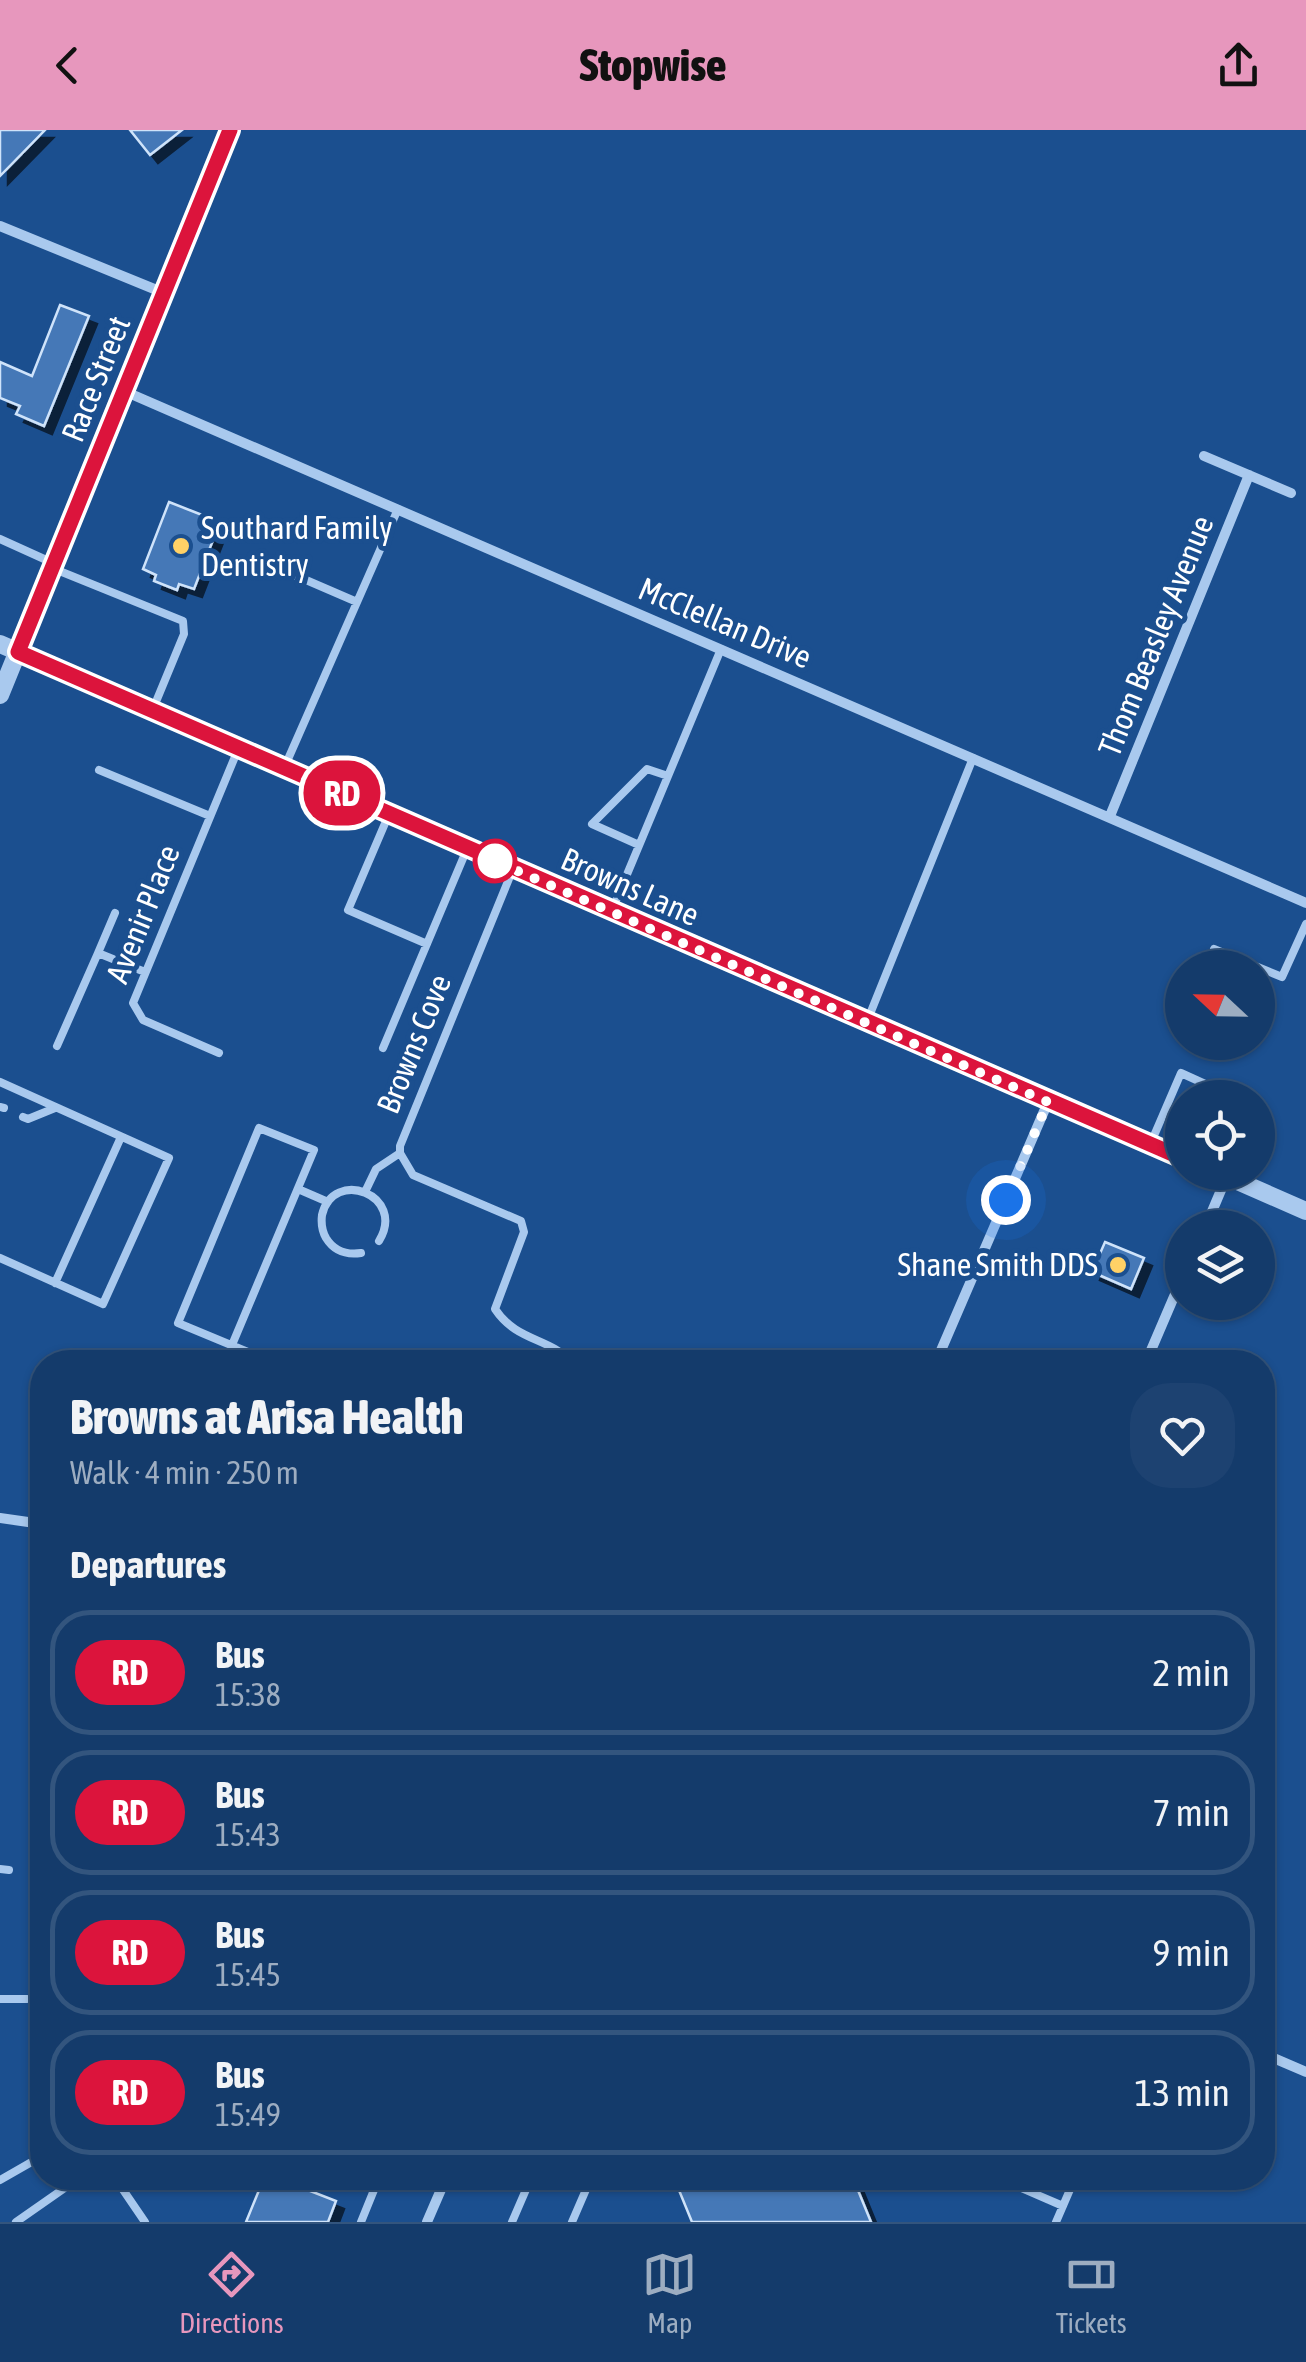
<!DOCTYPE html>
<meta charset="utf-8">
<style>
body{margin:0;font-family:"Asap Condensed",sans-serif;background:#1d4271;color:#f1f3f6;height:100vh;display:flex;flex-direction:column;font-size:38px;white-space:nowrap}
*{box-sizing:border-box;margin:0}
p{font-size:32px;color:#9dadc1}
.icon{flex:none;width:55px;height:55px;fill:none;stroke:currentColor;stroke-width:2;stroke-linecap:round;stroke-linejoin:round}
.map{position:relative;flex:1;overflow:hidden}
.panel{position:absolute;left:30px;top:1220px;width:1245px;height:840px;display:flex;flex-direction:column;background:#143b6b;border-radius:40px;box-shadow:0 2px 8px #0004,0 0 0 2px #33557e}
.panel>*{flex:none}
.badge{padding:0 20px;border-radius:32px;font-size:35px;line-height:65px}
.needle{width:65px;rotate:292deg}
.buttons{position:absolute;left:1165px;top:820px;display:grid;gap:20px}
.buttons a{display:grid;place-items:center;width:110px;height:110px;border-radius:50%;background:#143b6b;box-shadow:0 2px 8px #0004,0 0 0 2px #33557e;font-size:50px}
.you{position:absolute;width:50px;height:50px;margin:-25px;border:8px solid #fff;border-radius:50%;background:#1a73e8;box-shadow:0 0 0 15px #1a73e833}
.map>.badge{position:absolute;translate:-50% -50%;box-shadow:0 0 0 5px #fff}
h2{padding:0 40px;font-size:38px;line-height:90px}
.round{display:grid;place-items:center;flex:none;width:105px;height:105px;border-radius:40px;background:#1d4271}
.summary{display:flex;align-items:center;justify-content:space-between;height:170px;padding:0 40px}
h1{font-size:48px;font-weight:800;line-height:75px}
ul{padding:0;list-style:none}
li{display:flex;align-items:center;gap:30px;height:125px;margin:0 20px 15px;padding:0 20px;border:5px solid #33557e;border-radius:40px}
li div{flex:1}
li b{display:block;font-size:38px}
li em{font-style:normal}
li .badge{min-width:110px;font-weight:700;text-align:center}
header{display:flex;justify-content:space-between;align-items:center;height:130px;padding:0 40px;background:#e797bd;color:#111;font-size:45px;font-weight:800}
.menu{display:flex;justify-content:space-around;align-items:center;height:140px;border-top:2px solid #33557e;background:#143b6b;font-size:28px;color:#9dadc1}
.menu a{display:grid;justify-items:center;gap:5px}
.menu .active{color:#e797bd}
.map>svg:first-child{display:block}
.building{fill:#4478b7;stroke:#cfe3fa;stroke-width:2.5;filter:url(#shadow)}
.lines{fill:none;stroke-linecap:round;stroke-linejoin:round}
.service{stroke:#a9c9ee;stroke-width:8}
.minor{stroke:#a9c9ee;stroke-width:10}
.tertiary{stroke:#a9c9ee;stroke-width:18}
.line-casing{stroke:#fff;stroke-width:22}
.line{stroke:#dc143c;stroke-width:15}
.walk{stroke:#fff;stroke-width:10;stroke-dasharray:0 18}
.poi-dot{fill:#ffd166;stroke:#1b4f8f;stroke-width:4}
.stop-dot{fill:#fff;stroke:#dc143c;stroke-width:5}
.labels{text-anchor:middle;stroke-width:10;stroke-linejoin:round;paint-order:stroke}
.street-label{font-size:32px;fill:#fff;stroke:#1b4f8f}
.poi-label{font-size:32px;fill:#fff;stroke:#1b4f8f;text-anchor:start}
</style>
<header><svg class="icon" aria-label="back" viewBox="0 0 24 24"><path d="M15 5l-7 7 7 7"/></svg>Stopwise<svg class="icon" aria-label="share" viewBox="0 0 24 24"><path d="M12 15V3M7 8l5-5 5 5M5 13v7h14v-7"/></svg></header>
<div class="map">
<svg width="1306" height="2092" viewBox="0 0 1306 2092">
<defs>
<filter id="shadow"><feDropShadow dx="8" dy="8" stdDeviation="0" flood-color="#0009"/></filter>
</defs>
<rect width="100%" height="100%" fill="#1b4f8f"/>
<!-- building -->
<path class="building" d="M0,0H45L0,46Z
M130,0H182L150,25Z
M60,175L89,186L44,296L16,284L20,276L0,268V232L32,246Z
M169,372L220,392L194,459L179,454L177,460L154,451L156,445L143,439Z
M1105,1112L1144,1128L1131,1159L1092,1142Z
M264,2048H277L336,2071L328,2092H246Z
M674,2048H853L871,2092H692Z"/>
<g class="lines">
<!-- service -->
<path class="service" d="M0,409L53,433
M262,431L357,472
M52,438L183,491L184,504L153,579
M285,636L398,379
M99,640L210,686
M389,684L348,780L427,814
M639,715L592,694L647,639L668,646
M513,739L400,1016V1023L413,1045L521,1091L524,1102L495,1179C517,1212 549,1207 571,1232
M613,778L721,519
M1214,819L1282,847L1306,794
M98,823L115,783
M868,889L973,628
M57,916L98,823L145,842
M383,918L467,719
M219,923L143,890L133,873L239,617
M0,952L169,1028L103,1174L0,1128
M0,977L4,978
M23,987L28,989L55,978
M1150,1015L1181,943L1236,968
M298,1059L328,1072
M365,1062L376,1039L400,1023
M361,1123C347,1125 334,1121 326,1108C322,1101 321,1093 322,1085C333,1037 407,1065 379,1111
M55,1153L121,1007
M232,1215L314,1020L259,998L178,1193L272,1232
M0,1739L9,1740
M0,1869H27
M115,2048L145,2092
M998,2048L1063,2076
M0,2050L42,2026
M16,2092L79,2048
M361,2092L376,2055L374,2048
M512,2092L531,2048
M572,2092L591,2048
M1056,2092L1075,2048"/>
<!-- minor -->
<path class="minor" d="M0,96L164,163
M124,261L1306,773
M1204,326L1291,363
M1110,686L1249,345
M1205,1098L1227,1046
M936,1232L1048,972
M1146,1232L1182,1148
M0,1388L42,1394
M1262,1923L1306,1942
M427,2092L446,2048"/>
<!-- tertiary -->
<path class="tertiary" d="M0,514L1182,1028
M0,565L230,0
M1217,1042L1306,1081"/>
</g>
<g class="lines">
<defs>
<path id="line" d="M230,0L18,522L1182,1028"/>
</defs>
<!-- line casing -->
<use href="#line" class="line-casing"/>
<!-- line -->
<use href="#line" class="line"/>
<!-- walk -->
<path class="walk" d="M495,731L490,729L1048,972L1006,1070"/>
</g>
<!-- markers -->
<g class="poi-dot">
<circle cx="181" cy="416" r="10"/>
<circle cx="1118" cy="1135" r="10"/>
</g>
<circle class="stop-dot" cx="495" cy="731" r="20"/>
<g class="labels">
<!-- street labels -->
<g class="street-label">
<text transform="translate(96 249) rotate(-68)" y="11">Race Street</text>
<text transform="translate(725 493) rotate(23)" y="11">McClellan Drive</text>
<text transform="translate(1156 506) rotate(-68)" y="11">Thom Beasley Avenue</text>
<text transform="translate(630 757) rotate(24)" y="11">Browns Lane</text>
<text transform="translate(143 784) rotate(-68)" y="11">Avenir Place</text>
<text transform="translate(414 914) rotate(-68)" y="11">Browns Cove</text>
</g>
<!-- poi labels -->
<g class="poi-label">
<text x="201" y="409">Southard Family<tspan x="201" dy="37">Dentistry</tspan></text>
<text x="1098" y="1146" text-anchor="end">Shane Smith DDS</text>
</g>
</g>
</svg>
<div class="buttons">
<a><svg class="needle" viewBox="-14 -14 28 28"><path d="M0-13l5 13h-10z" fill="#e53935"/><path d="M0 13l5-13h-10z" fill="#9dadc1"/></svg></a>
<a><svg class="icon" aria-label="locate" viewBox="0 0 24 24"><circle cx="12" cy="12" r="6"/><path d="M12 2v4M12 18v4M2 12h4M18 12h4"/></svg></a>
<a><svg class="icon" aria-label="layers" viewBox="0 0 24 24"><path d="M12 4l9 5-9 5-9-5zM3 14l9 5 9-5"/></svg></a>
</div>
<div class="you" style="left:1006px;top:1070px"></div>
<b class="badge" style="left:342px;top:663px;background:#dc143c;color:#fff">RD</b>
<section class="panel">
<div class="summary"><div><h1>Browns at Arisa Health</h1><p>Walk · 4 min · 250 m</p></div><a class="round"><svg class="icon" aria-label="heart" viewBox="0 0 24 24"><path d="M12 20l-8-8c-3-5 5-10 8-4 3-6 11-1 8 4z"/></svg></a></div>
<h2>Departures</h2>
<ul>
<li><span class="badge" style="background:#dc143c;color:#fff">RD</span><div><b>Bus</b><p>15:38</p></div><em>2 min</em></li>
<li><span class="badge" style="background:#dc143c;color:#fff">RD</span><div><b>Bus</b><p>15:43</p></div><em>7 min</em></li>
<li><span class="badge" style="background:#dc143c;color:#fff">RD</span><div><b>Bus</b><p>15:45</p></div><em>9 min</em></li>
<li><span class="badge" style="background:#dc143c;color:#fff">RD</span><div><b>Bus</b><p>15:49</p></div><em>13 min</em></li>
</ul>
</section>
</div>
<nav class="menu">
<a class="active"><svg class="icon" aria-label="directions" viewBox="0 0 24 24"><path d="M12 3l9 9-9 9-9-9zM9 14v-3h6M13 9l2 2-2 2"/></svg>Directions</a>
<a><svg class="icon" aria-label="map" viewBox="0 0 24 24"><path d="M3 6l6-2 6 2 6-2v14l-6 2-6-2-6 2zM9 4v14M15 6v14"/></svg>Map</a>
<a><svg class="icon" aria-label="tickets" viewBox="0 0 24 24"><path d="M3 7h18v10H3zM15 7v10"/></svg>Tickets</a>
</nav>
